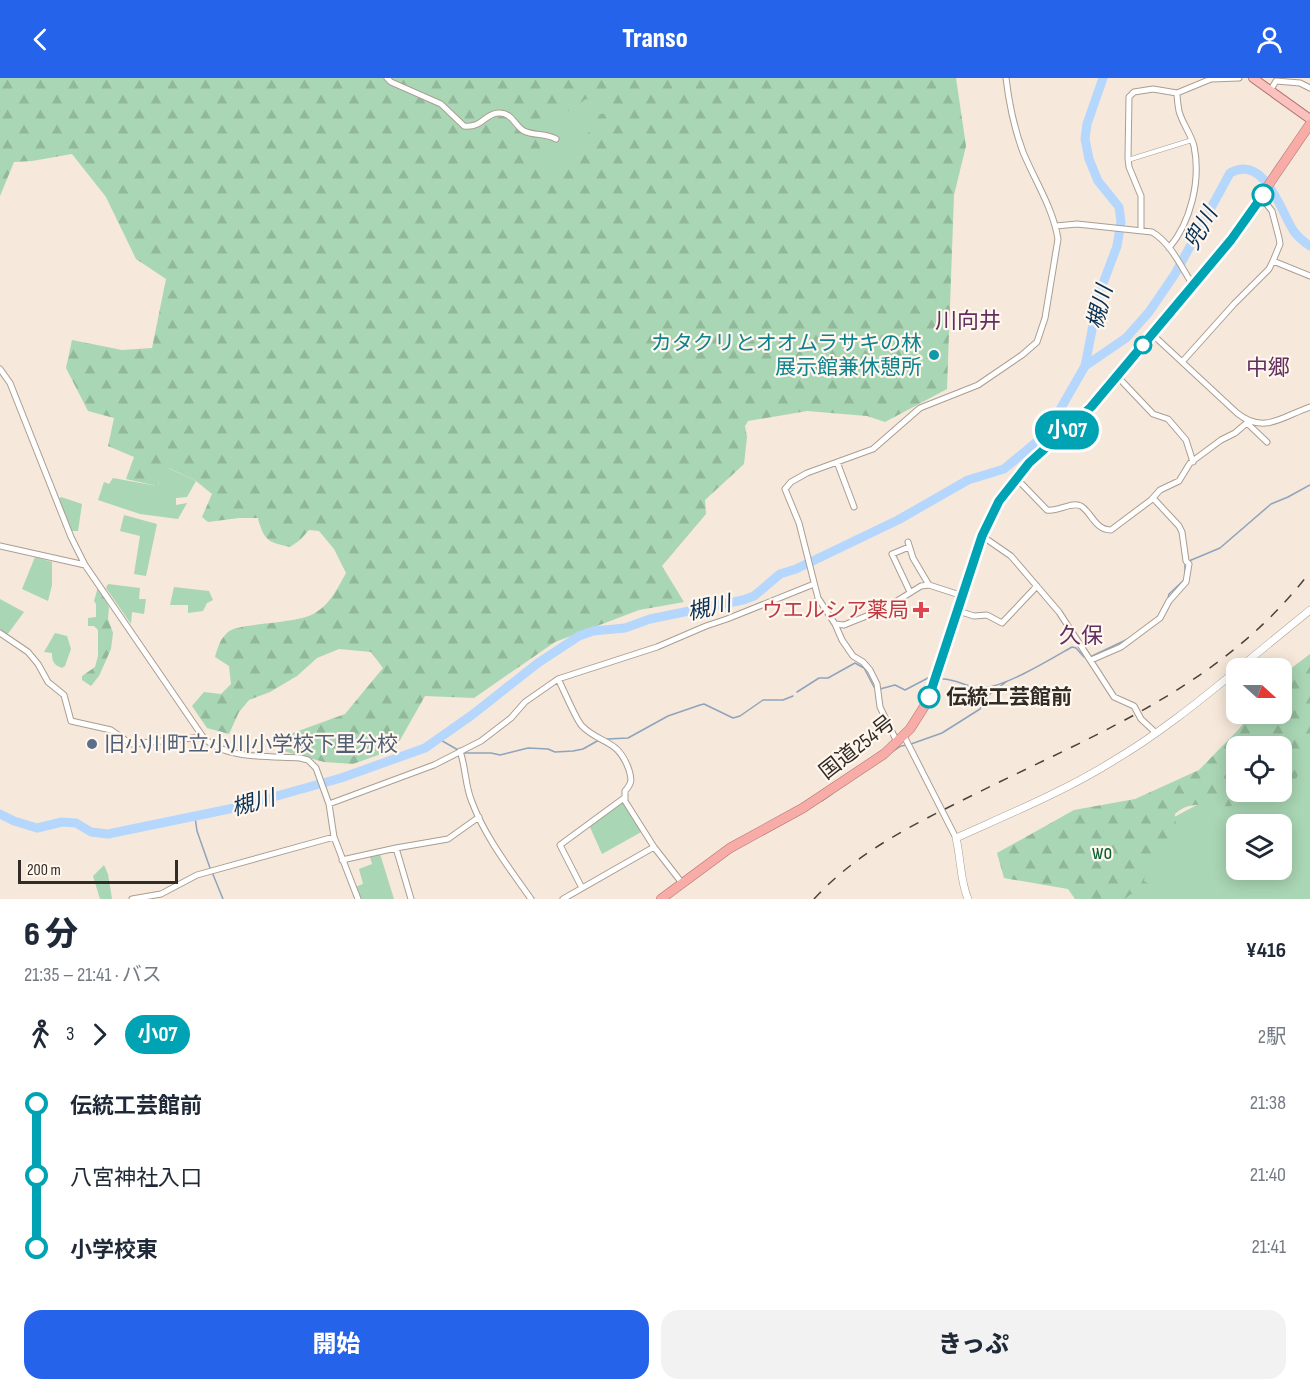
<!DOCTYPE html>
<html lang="ja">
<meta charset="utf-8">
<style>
body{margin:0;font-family:"Sofia Sans Condensed","Noto Sans JP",sans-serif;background:#f2f2f3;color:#1f2937;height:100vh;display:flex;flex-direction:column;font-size:22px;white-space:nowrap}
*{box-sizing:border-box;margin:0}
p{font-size:20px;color:#747a83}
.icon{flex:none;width:33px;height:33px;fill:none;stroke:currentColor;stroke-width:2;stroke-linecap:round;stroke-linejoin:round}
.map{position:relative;height:821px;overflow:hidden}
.side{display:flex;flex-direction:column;background:#fff;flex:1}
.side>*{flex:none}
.badge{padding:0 12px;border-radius:20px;font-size:21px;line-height:39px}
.needle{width:39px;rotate:111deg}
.controls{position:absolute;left:1226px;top:580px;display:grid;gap:12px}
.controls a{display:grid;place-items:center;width:66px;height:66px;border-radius:12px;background:#fff;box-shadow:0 3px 15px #0003;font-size:30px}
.scale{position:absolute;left:18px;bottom:15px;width:160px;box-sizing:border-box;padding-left:6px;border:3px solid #322c27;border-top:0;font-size:16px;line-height:21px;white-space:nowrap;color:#322c27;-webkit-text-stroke:4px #fff7ee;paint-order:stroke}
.map>.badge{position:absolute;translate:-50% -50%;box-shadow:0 0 0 3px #fff}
.legs{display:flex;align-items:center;gap:9px;height:66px;padding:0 24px;font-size:20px}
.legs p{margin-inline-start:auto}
.overview{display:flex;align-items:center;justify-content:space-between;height:102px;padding:0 24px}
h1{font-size:33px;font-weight:800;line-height:45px}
.action{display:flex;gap:12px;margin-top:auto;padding:12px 24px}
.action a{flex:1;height:69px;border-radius:18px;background:#2563eb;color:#fff;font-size:24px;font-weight:800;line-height:69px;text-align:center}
.action a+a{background:#f2f2f3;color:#1f2937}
ul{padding:0 24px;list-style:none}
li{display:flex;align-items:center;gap:21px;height:72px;font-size:22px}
li i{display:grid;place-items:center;width:9px;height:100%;margin:0 8px;background:currentColor}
li i::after{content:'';width:15px;height:15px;margin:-8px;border:4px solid;border-radius:50%;background:#fff}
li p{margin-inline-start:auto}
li:first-child i{background:linear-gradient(#0000 50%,currentColor 0)}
li:last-child i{background:linear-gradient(currentColor 50%,#0000 0)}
header{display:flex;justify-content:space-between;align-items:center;height:78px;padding:0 24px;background:#2563eb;color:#fff;font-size:27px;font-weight:800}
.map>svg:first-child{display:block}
.green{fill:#a9d6b4;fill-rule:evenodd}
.forest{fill:url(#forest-firs);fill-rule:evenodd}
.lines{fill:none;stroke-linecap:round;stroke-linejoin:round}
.stream{stroke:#8ea4bd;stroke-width:1.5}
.river{stroke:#b5d7fd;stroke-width:9}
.pedestrian-casing{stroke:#ab9e91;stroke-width:5}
.minor-casing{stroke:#ab9e91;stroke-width:7}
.tertiary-casing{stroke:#ab9e91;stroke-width:8}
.primary-casing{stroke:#b1726d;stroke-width:10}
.trunk-casing{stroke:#b1726d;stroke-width:10}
.pedestrian{stroke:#fff;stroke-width:4}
.minor{stroke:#fff;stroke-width:5}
.tertiary{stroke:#fff;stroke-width:7}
.primary{stroke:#fac1be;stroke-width:8}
.trunk{stroke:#f8aca8;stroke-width:9}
.rail{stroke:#4a433d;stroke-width:1.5;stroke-dasharray:10 10;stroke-linecap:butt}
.line-1-casing{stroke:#fff;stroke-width:14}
.line-1{stroke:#00a3b4;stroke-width:9}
.stop-1-dot{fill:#fff;stroke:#00a3b4;stroke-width:3}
.culture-dot{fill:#0f9aa8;stroke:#fff7ee;stroke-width:2}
.health-dot{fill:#e0444e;stroke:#fff7ee;stroke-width:2}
.service-dot{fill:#5c6f8a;stroke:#fff7ee;stroke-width:2}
.labels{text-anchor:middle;stroke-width:4.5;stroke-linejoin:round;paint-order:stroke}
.culture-label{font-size:21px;fill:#0d838f;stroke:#fff7ee;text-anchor:end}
.health-label{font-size:21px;fill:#be3a42;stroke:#fff7ee;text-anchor:end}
.stop-label{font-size:21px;font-weight:bold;fill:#322c27;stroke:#fff7ee;text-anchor:start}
.service-label{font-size:21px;fill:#4e5e75;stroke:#fff7ee;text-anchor:start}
.street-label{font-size:21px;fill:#322c27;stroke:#fff7ee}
.park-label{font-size:21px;fill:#086030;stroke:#fff7ee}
.water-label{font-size:22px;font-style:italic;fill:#063056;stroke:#fff7ee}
.neighbourhood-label{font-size:22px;fill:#622f5f;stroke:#fff7ee}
</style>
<header><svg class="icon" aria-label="back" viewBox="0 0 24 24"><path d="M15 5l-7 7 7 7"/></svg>Transo<svg class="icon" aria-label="person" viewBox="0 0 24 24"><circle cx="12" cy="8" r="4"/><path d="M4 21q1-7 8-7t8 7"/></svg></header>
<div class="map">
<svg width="1310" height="821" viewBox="0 0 1310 821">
<defs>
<pattern id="forest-firs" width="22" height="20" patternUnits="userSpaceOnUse" patternTransform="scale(1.5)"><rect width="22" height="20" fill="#a9d6b4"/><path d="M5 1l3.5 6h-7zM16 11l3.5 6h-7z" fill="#92b89b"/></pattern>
</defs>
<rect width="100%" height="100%" fill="#f6e8da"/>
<!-- green -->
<path class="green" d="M593,15L624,23L578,93L552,95L501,44Z
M168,390L196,403L187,419L176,420V427L187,425L178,441L140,436L98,422L104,404L109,406L113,400L157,408Z
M61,419L82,426L78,453H71L59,421Z
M124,437L157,446L146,498L134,496L140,458L120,453Z
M35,479L52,484V507L48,523L22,511Z
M108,506L140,510L139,521H146L144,536L132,534L131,546L106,510Z
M174,509L209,513L213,522L207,525L203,533L188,535V527H170Z
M0,521L24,534L7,557L0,552Z
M55,555L67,558L71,571L65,588L62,590C54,587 52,584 52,575L44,574Z
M1310,666V821H1124L1137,759L1236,706V714H1281V681ZM1236,747H1281V792H1236Z
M620,725L624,726L643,753L602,776L589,747Z
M380,776L394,821H361L355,809L363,806L359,791L372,786L370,779Z
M104,787L108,796L112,821H100L93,798Z"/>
<!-- forest -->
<path class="forest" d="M0,0H956L966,68L954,117L947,311L885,344L867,338L807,333L748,343L745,348L747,359L744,386L705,422L706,436L662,488L684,524L639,532L555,564L474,620L425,618L395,671L353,686L324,684L283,673L290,656L345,636L383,590L371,574L339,571L317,580L297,598L270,614L249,622L239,634L229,656L207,650L192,628L204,614L221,616L231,606L229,588L215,579C218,569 220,561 228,554C239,545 292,546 311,537C329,529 337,511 346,495L334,471L319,453L309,452L300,462L290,469C267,464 264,462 258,440H239L208,444L202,439L212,416L196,403L169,390L157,408L126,401L134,379L108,368L114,340L88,333L66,290L72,262L122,272L152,270L166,201L136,181L106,119L72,76L32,83L14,84L0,118ZM586,21L612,27L610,35L600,36L589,54L575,68L582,72L580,83L575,89L552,87L543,84L539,65L541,51Z
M98,509L109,529L108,541L113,555L111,571L99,598L91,608L82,602V598L95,589L98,578V552L94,548H88V540L96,539V526L94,523Z
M1310,576V673L1295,703L1290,707L1281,710V669H1236V714H1256C1248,718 1239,726 1230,728C1213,730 1191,720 1175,736V742L1178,750C1176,757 1174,768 1170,773C1163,784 1145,789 1144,803L1149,806L1150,812L1145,819L1140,820L1131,816L1125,821H1075L1068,811L1004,800L997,775L1074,732L1135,721L1199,692L1238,652L1251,636H1281V598Z"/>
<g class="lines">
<!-- stream -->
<path class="stream" d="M1189,483L1220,470L1271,426L1288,419L1310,407
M1185,497V487
M1168,520L1169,516L1184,502
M1092,578L1128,561
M943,601C957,601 969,611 983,610C1007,608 1051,581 1072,569L1076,570L1084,579
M880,611L895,607L905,612L928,600
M797,614L819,600H828L855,585L864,590L874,609
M439,661L458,672
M607,661L628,660L668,638L700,627L704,626L733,640L740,638L763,622H783L793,618
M911,666L942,655L980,631L990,616L1006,604
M892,674L901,668L907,667
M464,675H491L500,677L528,670L548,671L555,674L573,673L583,671L599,662
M822,723L832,716
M195,739L197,753L210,790
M212,794L223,821"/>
<!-- river -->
<path class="river" d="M1085,288L1126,260L1149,234L1175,196L1230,95C1264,76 1280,131 1293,152C1297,158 1304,164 1310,168
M0,736L14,743L37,750L62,744L76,745L91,754L108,756L234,730L341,700L425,670L472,637L538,585L579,558L593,553L625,550L650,541L743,522L754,518L780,496L796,491L898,442L968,402L1004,391L1046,356L1085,288L1094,242L1102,208L1117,168L1121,144L1119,129L1098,103L1089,81L1085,61L1087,46L1103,0"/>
<defs>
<path id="pedestrian" d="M1128,82L1192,62"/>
<path id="minor" d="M387,0L391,4L441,26L464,48C483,50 484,36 498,35C512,34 514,47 524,53C534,58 546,55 556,61
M1270,13L1276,3L1300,5L1310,10
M1056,148L1077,146L1152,154C1171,165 1181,189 1193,207
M1141,152V118L1129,89L1128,80L1129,19L1134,14L1153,11L1177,15L1211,1L1239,0
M1169,170C1191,144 1201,102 1194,68C1191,56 1182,45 1179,33C1178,27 1177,21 1177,15
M1273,183L1310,198
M1152,256L1237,335C1264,357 1283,338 1310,329
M1182,284L1234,226L1269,191L1273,183L1280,166L1279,160L1272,133L1261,119
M0,291L10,305L71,459L85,487L203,659C225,682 270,678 300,680L308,682L316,690L329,726L334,759L358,821
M1117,298L1153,336L1168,341L1186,362L1193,384
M1247,345L1267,364
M837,384L854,429
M1016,400L1047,432C1058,434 1072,423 1081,428C1092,435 1095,452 1111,452L1151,422L1160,412L1179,403L1190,385L1221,362L1235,355L1249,343
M982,458L1011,478L1059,534L1114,619L1134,628L1141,641L1156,655
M908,464L913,480L929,507
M0,468L85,487
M909,469L892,476L910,514
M958,533L974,538L987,537L1002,545L1037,508
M835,546L844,547L884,531L921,508L929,507L963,518
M0,555L28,574L38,586L48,604L64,617L71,643L111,652L131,666L203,659
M1091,582L1121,569L1160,540L1169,523L1186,504L1189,486L1186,483L1182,454L1179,448L1153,420
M558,601C564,612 576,642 582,648C601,667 618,660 629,692C632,702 632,705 625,713V723L654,769L682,805
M904,658L956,760
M897,664L880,629L877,606L870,592L863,584L853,578L842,562L835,546L818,520L799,445L785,411L791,404L807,395L873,371L920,330L978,307L1022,277L1037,264L1045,240L1058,161C1053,130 1035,103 1023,74C1014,50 1009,25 1006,0
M460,673C466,690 465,708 472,724C485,759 510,791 531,821
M329,726L434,687L481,663L511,640L525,624L558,601L657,569L706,548L727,541L814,506
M396,770L411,821
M342,782L396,770L448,761L479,739
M582,810L560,767L624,720
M132,821L161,816L197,797L334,759
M563,821L654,769"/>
<path id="tertiary" d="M1238,591L1310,532
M968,821C960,803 961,780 956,760C1009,736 1063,714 1113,683C1157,657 1197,625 1236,593"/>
<path id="primary" d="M1253,0L1310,41"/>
<path id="trunk" d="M661,821L730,770L803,730L884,676L910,651L929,621L936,603L982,458L989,441L1016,400L1042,372L1071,349L1091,329L1231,162L1310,46"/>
</defs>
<!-- pedestrian casing -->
<use href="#pedestrian" class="pedestrian-casing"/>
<!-- minor casing -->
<use href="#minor" class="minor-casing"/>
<!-- tertiary casing -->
<use href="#tertiary" class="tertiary-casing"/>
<!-- primary casing -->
<use href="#primary" class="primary-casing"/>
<!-- trunk casing -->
<use href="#trunk" class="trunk-casing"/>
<!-- pedestrian -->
<use href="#pedestrian" class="pedestrian"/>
<!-- minor -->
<use href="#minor" class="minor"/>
<!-- tertiary -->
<use href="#tertiary" class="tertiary"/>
<!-- primary -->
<use href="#primary" class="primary"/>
<!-- trunk -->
<use href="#trunk" class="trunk"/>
<!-- rail -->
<path class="rail" d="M814,821C859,772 915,746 973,717C1097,655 1223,608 1310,494"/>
</g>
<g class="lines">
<defs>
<path id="line-1" d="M929,619L982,458L999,423L1029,385L1091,329L1231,162L1263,117"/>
</defs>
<!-- line-1 casing -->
<use href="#line-1" class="line-1-casing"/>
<!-- line-1 -->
<use href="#line-1" class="line-1"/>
</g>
<!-- markers -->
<g class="stop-1-dot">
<circle cx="1263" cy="117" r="10"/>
<circle cx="1143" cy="267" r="8"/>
<circle cx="929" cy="619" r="10"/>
</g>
<circle class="culture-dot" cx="934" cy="277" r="6"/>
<path class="health-dot" d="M918 523h6v6h6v6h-6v6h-6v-6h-6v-6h6z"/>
<circle class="service-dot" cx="92" cy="666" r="6"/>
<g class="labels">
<!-- culture labels -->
<g class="culture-label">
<text x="922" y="272">カタクリとオオムラサキの林<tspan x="922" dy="24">展示館兼休憩所</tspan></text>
</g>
<!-- health labels -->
<g class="health-label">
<text x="909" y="539">ウエルシア薬局</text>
</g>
<!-- stop labels -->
<g class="stop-label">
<text x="946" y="626">伝統工芸館前</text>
</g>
<!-- service labels -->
<g class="service-label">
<text x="104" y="673">旧小川町立小川小学校下里分校</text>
</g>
<!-- street labels -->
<g class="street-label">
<text transform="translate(857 669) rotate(-38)" y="7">国道254号</text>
</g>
<!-- park labels -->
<g class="park-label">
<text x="1102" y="781">wo</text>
</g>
<!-- water labels -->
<g class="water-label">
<text transform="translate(1200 150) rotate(-61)" y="8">兜川</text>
<text transform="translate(1099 229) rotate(-76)" y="8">槻川</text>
<text transform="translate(709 529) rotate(-13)" y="8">槻川</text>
<text transform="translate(253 724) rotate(-15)" y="8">槻川</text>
</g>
<!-- neighbourhood labels -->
<g class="neighbourhood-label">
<text x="968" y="250">川向井</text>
<text x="1268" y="297">中郷</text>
<text x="1081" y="565">久保</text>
</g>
</g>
</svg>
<div class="controls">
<a><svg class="needle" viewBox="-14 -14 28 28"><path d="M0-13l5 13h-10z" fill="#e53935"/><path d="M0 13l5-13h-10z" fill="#747a83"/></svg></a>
<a><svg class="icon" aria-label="locate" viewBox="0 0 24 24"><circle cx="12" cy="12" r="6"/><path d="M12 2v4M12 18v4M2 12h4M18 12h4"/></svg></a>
<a><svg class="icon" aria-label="layers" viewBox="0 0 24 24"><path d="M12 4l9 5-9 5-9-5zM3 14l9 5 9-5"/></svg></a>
</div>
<div class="scale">200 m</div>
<b class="badge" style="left:1067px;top:352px;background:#00a3b4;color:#fff">小07</b>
</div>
<section class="side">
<div class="overview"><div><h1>6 分</h1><p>21:35 – 21:41 · バス</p></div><b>¥416</b></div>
<div class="legs"><svg class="icon" aria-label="walk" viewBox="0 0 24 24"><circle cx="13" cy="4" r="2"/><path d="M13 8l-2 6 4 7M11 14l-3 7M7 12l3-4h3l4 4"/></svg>3<svg class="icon" aria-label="forward" viewBox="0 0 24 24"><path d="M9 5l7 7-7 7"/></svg><b class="badge" style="background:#00a3b4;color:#fff">小07</b><p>2駅</p></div>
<ul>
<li><i style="color:#00a3b4"></i><b>伝統工芸館前</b><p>21:38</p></li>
<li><i style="color:#00a3b4"></i><span>八宮神社入口</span><p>21:40</p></li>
<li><i style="color:#00a3b4"></i><b>小学校東</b><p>21:41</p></li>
</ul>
<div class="action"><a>開始</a><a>きっぷ</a></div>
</section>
